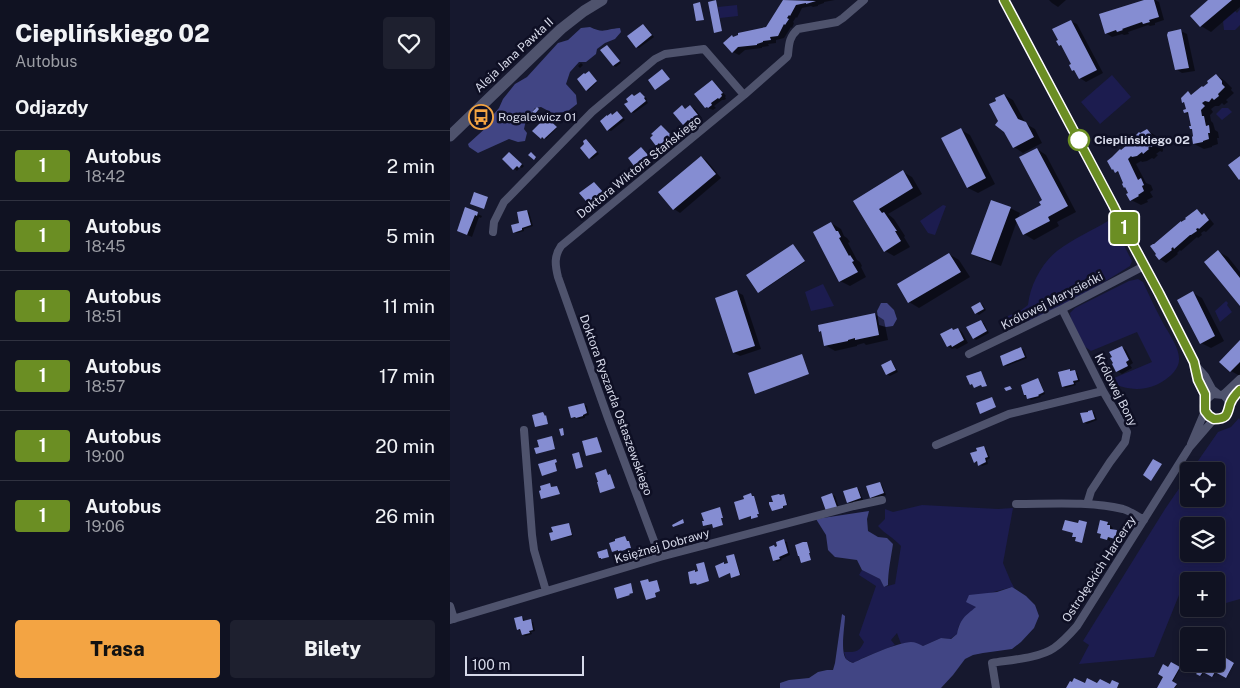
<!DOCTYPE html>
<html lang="pl">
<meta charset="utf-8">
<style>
body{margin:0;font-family:"Public Sans",sans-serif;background:#1e202f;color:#f1f3f6;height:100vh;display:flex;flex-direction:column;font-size:19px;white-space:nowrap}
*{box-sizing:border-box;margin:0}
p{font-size:16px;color:#9c9ea5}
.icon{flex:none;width:28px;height:28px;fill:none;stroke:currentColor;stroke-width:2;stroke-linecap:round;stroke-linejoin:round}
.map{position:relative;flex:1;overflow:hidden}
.panel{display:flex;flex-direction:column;background:#101222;width:450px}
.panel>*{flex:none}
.badge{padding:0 10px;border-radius:4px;font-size:18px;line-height:32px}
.buttons{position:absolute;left:730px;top:462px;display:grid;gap:10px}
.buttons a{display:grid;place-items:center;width:45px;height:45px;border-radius:5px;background:#101222;box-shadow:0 2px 8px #0003,0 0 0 1px #303240;font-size:25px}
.scale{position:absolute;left:15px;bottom:12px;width:119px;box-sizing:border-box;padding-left:5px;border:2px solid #d6d9e9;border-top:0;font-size:14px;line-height:18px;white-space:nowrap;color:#d6d9e9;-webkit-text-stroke:4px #0e0f24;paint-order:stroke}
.map>.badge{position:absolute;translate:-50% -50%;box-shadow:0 0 0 2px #fff}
h2{padding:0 15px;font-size:19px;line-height:45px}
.round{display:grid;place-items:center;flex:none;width:52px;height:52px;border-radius:5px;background:#1e202f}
.head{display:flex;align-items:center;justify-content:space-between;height:85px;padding:0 15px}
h1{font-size:24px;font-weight:800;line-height:38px}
.action{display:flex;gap:10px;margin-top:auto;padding:10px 15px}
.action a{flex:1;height:58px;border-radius:5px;background:#f3a443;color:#111;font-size:20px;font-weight:800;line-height:58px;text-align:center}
.action a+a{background:#1e202f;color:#f1f3f6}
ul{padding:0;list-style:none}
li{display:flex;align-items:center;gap:15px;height:70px;padding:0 15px;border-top:1px solid #303240}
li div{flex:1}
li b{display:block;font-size:19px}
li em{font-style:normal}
li .badge{min-width:55px;font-weight:700;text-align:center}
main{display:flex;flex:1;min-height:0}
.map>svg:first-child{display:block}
.green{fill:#1c1c4f;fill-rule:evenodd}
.forest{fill:#414584}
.shadow{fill:#0007}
.building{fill:#858dd2}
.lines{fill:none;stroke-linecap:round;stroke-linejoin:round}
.street{stroke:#4f536d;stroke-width:8}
.secondary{stroke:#4f536d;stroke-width:11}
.line-casing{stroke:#fff;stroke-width:11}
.line{stroke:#6b8e23;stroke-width:8}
.stop-dot{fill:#fff;stroke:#6b8e23;stroke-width:2.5}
.labels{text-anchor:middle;stroke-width:5;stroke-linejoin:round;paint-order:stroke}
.street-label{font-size:12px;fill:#d6d9e9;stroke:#0e0f24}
.poi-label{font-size:12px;fill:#d6d9e9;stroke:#0e0f24;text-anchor:start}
.stop-label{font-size:12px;font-weight:bold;fill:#d6d9e9;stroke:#0e0f24;text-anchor:start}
</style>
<main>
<section class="panel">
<div class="head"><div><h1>Cieplińskiego 02</h1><p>Autobus</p></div><a class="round"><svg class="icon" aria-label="heart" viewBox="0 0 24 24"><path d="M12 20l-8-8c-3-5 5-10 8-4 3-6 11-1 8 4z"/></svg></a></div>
<h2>Odjazdy</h2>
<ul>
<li><span class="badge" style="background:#6b8e23;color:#fff">1</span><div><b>Autobus</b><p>18:42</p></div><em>2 min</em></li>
<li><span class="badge" style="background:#6b8e23;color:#fff">1</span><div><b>Autobus</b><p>18:45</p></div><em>5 min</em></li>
<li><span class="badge" style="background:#6b8e23;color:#fff">1</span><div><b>Autobus</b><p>18:51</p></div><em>11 min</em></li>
<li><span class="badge" style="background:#6b8e23;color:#fff">1</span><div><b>Autobus</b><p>18:57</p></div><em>17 min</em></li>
<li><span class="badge" style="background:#6b8e23;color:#fff">1</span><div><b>Autobus</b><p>19:00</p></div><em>20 min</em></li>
<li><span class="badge" style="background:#6b8e23;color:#fff">1</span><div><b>Autobus</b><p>19:06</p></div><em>26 min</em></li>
</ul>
<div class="action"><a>Trasa</a><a>Bilety</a></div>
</section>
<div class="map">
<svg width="790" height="688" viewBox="0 0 790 688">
<rect width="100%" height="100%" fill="#16182e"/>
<!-- green -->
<path class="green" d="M287,5L288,16L270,18L268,7Z
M790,9V25L785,30H774L773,21L785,11L787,13Z
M662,75L681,97L650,124L631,102Z
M772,108H778L782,112L772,120L766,114Z
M493,205L496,206L485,235L478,233L470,221Z
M658,221L666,230L682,261L680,266L617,305L585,320L552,323L558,316L570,311L578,305C580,285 592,263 607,251C621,240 643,230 658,221Z
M688,279L693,282C699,295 705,308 712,321C717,331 730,348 729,360C729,371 715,381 706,385C689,392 674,389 657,381L702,362L687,332L641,351L634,346L621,319L620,313L625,308L679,281Z
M373,284L384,306L361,311L355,292Z
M776,301L778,303L777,305L782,312L770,322L765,311Z
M789,418L790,420V599L776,603L766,601V581H739V597L729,595L704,657L629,664L639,645L633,641L715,509L739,474V499H766V471H741L768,432L781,427ZM739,526H766V554H739Z
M472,505L548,509L563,508L553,563L561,582L565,589L562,587L536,594L527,606L509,625L507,634L500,639L491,638L473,646L462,642L451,644L447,633L441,640L445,645L413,658L403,663L396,659L394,652C405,652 409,653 414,642L409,635L426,586L409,575L412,570L430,579L434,587L445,584L451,546C444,538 435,534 428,526L435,519V509L443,512Z"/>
<!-- forest -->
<path class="forest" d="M140,27C154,34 155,29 170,28L171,32L165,39L155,43L147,49L146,54L136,62H129L120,72L116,84L126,95L127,104L118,111L104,114L91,107L85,108L76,120L74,129L77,133L75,141L68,142L59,139L28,153L19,147L18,144L39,125L43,115L49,108L53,99L65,84L77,77L108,43L118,40L131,28Z
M431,303H437L444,310L447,319L443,326L436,327L429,325L427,311Z
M419,511L417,519L418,531L428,537L437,538L443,544C441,558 438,571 438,585L434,587L430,579L412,570L407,560L385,557L378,550L376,535L366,519Z
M562,587L576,596L585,605L589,616L584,628L571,642L562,649L533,653L523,655L515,659L503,675L491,688H330V683L339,680L359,678L368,672L377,670H383L385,663L392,614L395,616C395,625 390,651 396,659C397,660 402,663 403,663C415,657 449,642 461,642C465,642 469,644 473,646L491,638L501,639L507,634C510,619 515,616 526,607L516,602L519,595L547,592Z"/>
<!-- shadow -->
<path class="shadow" d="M334,0H385L374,2V3L368,5V6L363,7L361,6L352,8L347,18L346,17L343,22L344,23L342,28L341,27L334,38L326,40V43L318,44L319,46L312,47V48L295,50L289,55L283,52V38L317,28Z
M599,0H616L608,7L602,3Z
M698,0H705L709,2L714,20L705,23V25L700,26L698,25L678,32L679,34L674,35L672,34L662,37L656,33Z
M760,0H790V7L761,32L751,26L742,16Z
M620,21L627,24L653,73L636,82L630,78L627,72L623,70L622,65L613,47L610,46L608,41Z
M193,25L196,27L204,37L189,48L186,47Z
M731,31L737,34L745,71L732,73L726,69Z
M159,48L171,63L166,67L164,66Z
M131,63L133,65L130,68L128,66Z
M140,73L147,82L138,91L128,79Z
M766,75L775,81L782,88L781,90L784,93L776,100L778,102L774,105L772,103L769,106H765L761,109L763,112L760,115L761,121L763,123L765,130L768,132L769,138H767L768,144L762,146V147L754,149L744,144L745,137L740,116L735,112L737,110L736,104L733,102L738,93L743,95L754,88Z
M262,81L266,84L276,96L275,97L276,99L274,100H272L264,106L266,108L263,110L256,107Z
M192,95L197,99L196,100L198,103L184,113L182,112L185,97Z
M554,95L563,100L576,124L585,129L592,143L573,153L564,147L549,121L548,101Z
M232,107L237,110L240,107L245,109L252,118L245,124L243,123L238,127L234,124Z
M167,112L175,120L161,131L158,130L162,116Z
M97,118L107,128L96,139L94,137L92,139L91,138Z
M78,119L80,121L78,124L75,123Z
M511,130L520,135L545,184L528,193L518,188L493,139Z
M697,130L706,136L712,142L713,151L712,152L710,151L706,154L708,155L704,159L702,158L697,161L692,162L691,161L686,164L696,183L701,185L703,190L700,192L703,197L697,200L698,202L691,205L681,200L680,193L671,175L663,169L679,147Z
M216,131L219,133L223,139L215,146L212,145L210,147L201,138Z
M136,140L139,142L149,154L142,159L140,158Z
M587,149L596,155L626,212L607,222L609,226L584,240L574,234L567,221L551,266L532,259L523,254L560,208L570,213L568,218L592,206L594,201Z
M194,150L200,157L191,165L190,164L187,166L185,165Z
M59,153L74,166L72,168L70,167L67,171L54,159Z
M251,157L257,161L271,178L230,213L224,209Z
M453,172L462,177L472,194L438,214L444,219L455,236L454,237L460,247L444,256L435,251L404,201Z
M144,183L156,195L154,196L152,195L147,199L150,202L144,207L142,206Z
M16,209L32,216L31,218L29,217L22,237L8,231Z
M77,211L79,212L83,226L74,229V231L67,233L64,232Z
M748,211L760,219L764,224L756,232L754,231L751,233L752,235L748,238L747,237L731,251L730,250L727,253L728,254L723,258L716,263L710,259Z
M381,223L391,229L394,236L397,238L400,242L398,243L407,260L410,262L412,266L411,267L416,277L400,286L390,281Z
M344,246L355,262L310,292H309Z
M769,252L778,257L790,272V304Z
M499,254L509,260L520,277L469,308L459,302Z
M287,292L293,295L311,349L290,356L284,353Z
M743,293L752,298L774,341L761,348L751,343Z
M530,303L533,305L536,310L529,315L526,313Z
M425,314L434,320L438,340L416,345L414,343L407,345V346L385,351L375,345L372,332L371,331Z
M531,322L534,323L539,333L526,340L523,338Z
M508,329L512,332L518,343L507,349L505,348L502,349L498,346L504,331Z
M790,342V376L781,371L771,362Z
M672,347L676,350L683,363L680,365L682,368L672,374L667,371L664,364Z
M571,348L574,350L577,358L557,366L554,365Z
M441,361L443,363L448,372L440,376L437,374Z
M619,370L627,373L630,381L625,383L626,385L615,388L613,386Z
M587,379L590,381L595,394L590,396L591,397L581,400L575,395Z
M134,404L137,406L139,415L135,416V418L129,419L122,417Z
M642,411L644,412L647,420L637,424L634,422Z
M533,447L536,449L540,458L537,460L538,464L532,466L528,463L525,462L528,451Z
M429,483L432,485L436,495L424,499L421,497Z
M407,488L409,490L413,500L401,504L398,502Z
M334,495L338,505L333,506L334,508L323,510Z
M382,495L385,496L389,508L377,510Z
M658,523L663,528L662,530L669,533L668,539L660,537V541L652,537Z
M119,524L123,536L102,540Z
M334,541L337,542L340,555L331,559L332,560L327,562L324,560L326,548Z
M284,555L291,575L283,577L281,573L270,577L274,564H280Z
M72,617L74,619L75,622L80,621L83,622L85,631L81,632L82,634L75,636L68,629Z
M776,660L784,664L777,677L766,671L764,676L754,671L752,676L737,666L739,664H774Z
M721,664L730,669L722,683L727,685L725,688H708Z"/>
<!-- building -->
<path class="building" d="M266,0L272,31L264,33L258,2Z
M333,0L366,1L356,4V3L346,5L340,16L339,15L337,18L339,19L335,25L334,24L328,36L320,37L321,40L313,41V42L307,44V45L288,47L282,53L273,43L282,35L283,37L288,35V33L316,27Z
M694,0H704L709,17L699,20L700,22L693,24L692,22L672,29L673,30L667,32L666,30L655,34L649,14Z
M758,0H782L750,27L740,16Z
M250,2L254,20L246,21L243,4Z
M621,20L647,70L629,79L624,70L622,71L619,65L621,64L611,45L609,46L606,41L608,40L602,29Z
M193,24L202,35L186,48L177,36Z
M731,29L739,68L725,70L717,35L718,32Z
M157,45L170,61L163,66L150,50Z
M212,69L220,79L205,90L198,80Z
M139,71L147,81L136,91L127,79L134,73L135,74Z
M766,74L772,81V84L775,87L768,94L769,96L764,100L762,98L759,102L755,101L752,103L755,106L751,110L752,116H754L756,126L759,125L760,133H758L759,139L753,141V142L743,144L742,137L743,136L742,129H740L739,126H741L738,112L734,113L733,110L736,109L734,102L732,103L731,98L738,91L741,95L752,86L753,87L758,83L757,81Z
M262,80L273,93L271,94L272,96L269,99L268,98L261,103L262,105L258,108L257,107L255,108L244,94Z
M190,92L195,97L194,98L196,101L181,113L174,104L178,102L176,99L182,94L184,96Z
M554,94L568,119L576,122L584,137L563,148L554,132L545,125L548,121L539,104L546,101L545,98Z
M232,105L235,109L240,105L248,115L240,122L238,120L233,125L223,113Z
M87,107L89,109L85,114L82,112Z
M167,111L173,118L157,131L150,121L157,115V116L161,113L162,115Z
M96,117L107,127L94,139L92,137L91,139L82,131Z
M211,125L220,134L219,135L221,137L211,146L209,143L206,146L200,138L203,135L201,134Z
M511,128L536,178L517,188L491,138Z
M697,129L702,135L704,145L701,147L700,146L698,148L699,149L693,154L692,152L687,156L682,157L681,156L678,159L688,180L691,178L694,185L692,186L694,191L688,195L689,196L680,201L676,194L678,193L675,187L674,188L672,184L673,183L668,171L665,173L663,169L662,170L657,161L662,157L670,149L671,150L677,145L678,146L683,142L682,141L687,136L686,135L689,132L690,133Z
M136,139L147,152L139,159L130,148L134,144L133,141Z
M191,147L198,155L188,164L187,163L184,166L178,158Z
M587,148L618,206L598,217L600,221L573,235L565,219L591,205L589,202L592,200L569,157Z
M59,152L72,164L69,168L67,166L63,170L52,159Z
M81,152L86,157L84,160L78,155Z
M251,156L266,174L223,210L208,192Z
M790,156V179L789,180L778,165Z
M453,170L463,188L429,209L432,213L434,212L447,231H445L451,241L434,252L403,201Z
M144,182L154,193L150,196L149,194L145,197L148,200L141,207L129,193Z
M24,192L38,197L34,209L20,204Z
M541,200L561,207L541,261L521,254Z
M15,207L28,212L27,216L25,215L17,235L7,231Z
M747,209L752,215L754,213L759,220L749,229L748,228L746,229L747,231L741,235H740L724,249L723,247L721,249L722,250L709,260L705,255L706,254L700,246L703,244H704L731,221V222L736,219L735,218Z
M77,210L81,225L72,228V230L63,233L61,225L69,223L67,212Z
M381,222L386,231H388L391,237L389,238L399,256L400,255L404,261L402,262L408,272L389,282L363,232Z
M343,244L355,261L308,293L296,275Z
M768,250L790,278V306L754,262Z
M499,253L511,272L458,303L447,284Z
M287,290L305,346L283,353L265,298Z
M743,291L765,336L750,344L727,300Z
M530,302L534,309L525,314L521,307Z
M425,313L429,335L405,340V338L398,340V341L374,346L371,331L369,332L368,325Z
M531,320L537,331L523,339L516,327Z
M502,328L503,330L508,328L514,340L502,347L501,345L497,347L490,334Z
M790,340V362L780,372L769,362Z
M672,346L679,360L676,362L678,366L666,372L662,364L663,363L660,358L662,357L659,352Z
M571,347L575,357L553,366L550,356Z
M352,354L359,374L305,394L298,373Z
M441,360L446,370L436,375L431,365Z
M620,369V371L625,370L628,380L623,381L624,384L612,387L608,372Z
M531,371L537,386L532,387L531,385L524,388L522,384L520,385L516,376Z
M588,378L594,392L588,395L589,396L577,399L576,395H574L571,385Z
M560,386L562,389L556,391L554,388Z
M542,397L546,407L530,414L526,403Z
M134,403L137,413L133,415V416L126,418L125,417L121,418L118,407Z
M642,410L645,419L633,423L630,413L638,412V411Z
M93,412L95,416L96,415L98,424L85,427L82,415Z
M113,428L114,435L111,436L109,429Z
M102,436L105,449L86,454L84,448L89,447L87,440Z
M147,437L152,452L136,456L132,441Z
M534,446L538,457L535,458L536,462L528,466L527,461L524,463L520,453L527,451L526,448Z
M129,452L133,467L126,469L122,454Z
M106,459L107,462L105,463L107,471L92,476L88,464Z
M703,459L712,464L701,481L693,475Z
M156,469L158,475L160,474L165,488L150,493L147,482H148L145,473Z
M430,482L434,493L420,498L416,486Z
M100,483L101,487L107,486L110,494L91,499L89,491L91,490L90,486Z
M407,487L411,498L397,503L393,491Z
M301,493L302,496H304L309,514H307L308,517L301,519V516L289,520L284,502L294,499L293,496Z
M382,493L387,507L376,511L371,497Z
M329,494L330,495L334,494L337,505L333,506V508L322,511L319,504V502H323L321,496Z
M270,507L273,518H271L273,525L263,528L262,524L253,526L252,521H254L251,513Z
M233,519L234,523L223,527L222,525Z
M615,520L628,523L629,520L637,522L632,543L625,541L626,537H622L623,533L612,530Z
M650,520L658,522L657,525H660V529L667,530L665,539L658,537L657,540L650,538L651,534L647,533Z
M119,523L122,535L101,541L99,533L103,532L101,527Z
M175,536L177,541H179L181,548L168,552V550L162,552L159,543L165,541V539Z
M334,539L338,553L329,557L330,559L323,561L319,547L324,545L325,547L327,546L326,542Z
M353,542H357L360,553H359L361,560L351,563L349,556H348L345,545Z
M157,549L159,557L151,559V558H149L147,552Z
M284,554L290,575L281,578L280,573L269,578L265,566L274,562V564L278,563L276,556Z
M254,562L259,581L247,585L246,583L240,584L238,572L245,570V572L248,571L246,564Z
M198,579L199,582L207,580L210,591L205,593L206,597L196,600L190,581Z
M181,583L183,593L179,594L180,595L167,599L164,588Z
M72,616L73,621L81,619L83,630L79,631L80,633L72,635L70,629L67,630L64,618Z
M766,658L773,662L776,658L784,663L776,678L765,672L762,677L753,672L750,676L746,674L747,673L736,666L739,660V664H766Z
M721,662L730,667L722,681L727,684L724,688H707L713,677L708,674L713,664L718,667Z
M624,678L635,683L637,678L647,683L650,679L660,684L662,680L669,683L667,688H616L620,681L622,682Z"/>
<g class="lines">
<!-- street -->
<path class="street" d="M554,0L663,205C673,226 683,246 694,266C706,289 718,311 729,334C734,343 739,352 743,361C745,367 746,373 748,379C752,390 756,392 754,404C753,408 755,412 757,415C770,429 790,407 773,395L763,394L756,400
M43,232L44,222L54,202L142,112L205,59L215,54L254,49L294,95L337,57L338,55C339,44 339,37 348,29L387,22L393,18L414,0
M612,309L653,391L677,432L675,442L660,462L641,491L637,504
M519,354L612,309L694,266
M746,366L755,376L762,389L767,393
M773,395L790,379
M780,404L784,396L790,390
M74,430L82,535L84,550L96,591
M741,444L755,411
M486,445L559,414L653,391
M566,504C601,504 638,501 673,509C680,511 687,516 694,520
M210,557L158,418L108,277C105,265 104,256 111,246L294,95
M0,606L4,619
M0,620L210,557L404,506L432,500
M546,688L542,663C559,660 590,658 604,648C613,642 620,634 627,626L739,448L764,419"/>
<!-- secondary -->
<path class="secondary" d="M0,136L111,29L134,11L152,0"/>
</g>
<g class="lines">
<defs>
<path id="line" d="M554,0L663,205L680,239L709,293L744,362L748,380L755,394V411L759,416L764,419C778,419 777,414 780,404C782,398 786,394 790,390"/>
</defs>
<!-- line casing -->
<use href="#line" class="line-casing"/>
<!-- line -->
<use href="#line" class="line"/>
</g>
<!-- icons -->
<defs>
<symbol id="bus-ring" viewBox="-11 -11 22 22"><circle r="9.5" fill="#0e0f24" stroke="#f3a443" stroke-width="1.5"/><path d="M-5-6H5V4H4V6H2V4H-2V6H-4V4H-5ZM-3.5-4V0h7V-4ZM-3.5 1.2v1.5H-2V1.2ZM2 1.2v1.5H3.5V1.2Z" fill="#f3a443"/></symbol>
</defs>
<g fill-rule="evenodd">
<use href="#bus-ring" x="17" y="103" width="28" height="28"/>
</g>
<!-- markers -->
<circle class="stop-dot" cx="629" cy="140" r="10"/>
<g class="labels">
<!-- street labels -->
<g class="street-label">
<text transform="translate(64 55) rotate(-43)" y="4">Aleja Jana Pawła II</text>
<text transform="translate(189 167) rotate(-39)" y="4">Doktora Wiktora Stańskiego</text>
<text transform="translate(602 301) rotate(-27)" y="4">Królowej Marysieńki</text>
<text transform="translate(666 390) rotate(63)" y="4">Królowej Bony</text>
<text transform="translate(166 405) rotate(70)" y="4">Doktora Ryszarda Ostaszewskiego</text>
<text transform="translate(212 546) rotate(-16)" y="4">Księżnej Dobrawy</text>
<text transform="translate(649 569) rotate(-57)" y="4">Ostrołęckich Harcerzy</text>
</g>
<!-- poi labels -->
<g class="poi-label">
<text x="48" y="121">Rogalewicz 01</text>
</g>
<!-- stop labels -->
<g class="stop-label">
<text x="644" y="144">Cieplińskiego 02</text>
</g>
</g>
</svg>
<div class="buttons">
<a><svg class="icon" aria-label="locate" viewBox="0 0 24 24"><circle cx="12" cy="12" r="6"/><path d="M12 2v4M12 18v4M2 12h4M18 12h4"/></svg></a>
<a><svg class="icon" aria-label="layers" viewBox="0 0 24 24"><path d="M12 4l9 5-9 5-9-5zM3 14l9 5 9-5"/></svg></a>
<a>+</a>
<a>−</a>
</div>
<div class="scale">100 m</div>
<b class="badge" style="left:674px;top:228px;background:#6b8e23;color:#fff">1</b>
</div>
</main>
